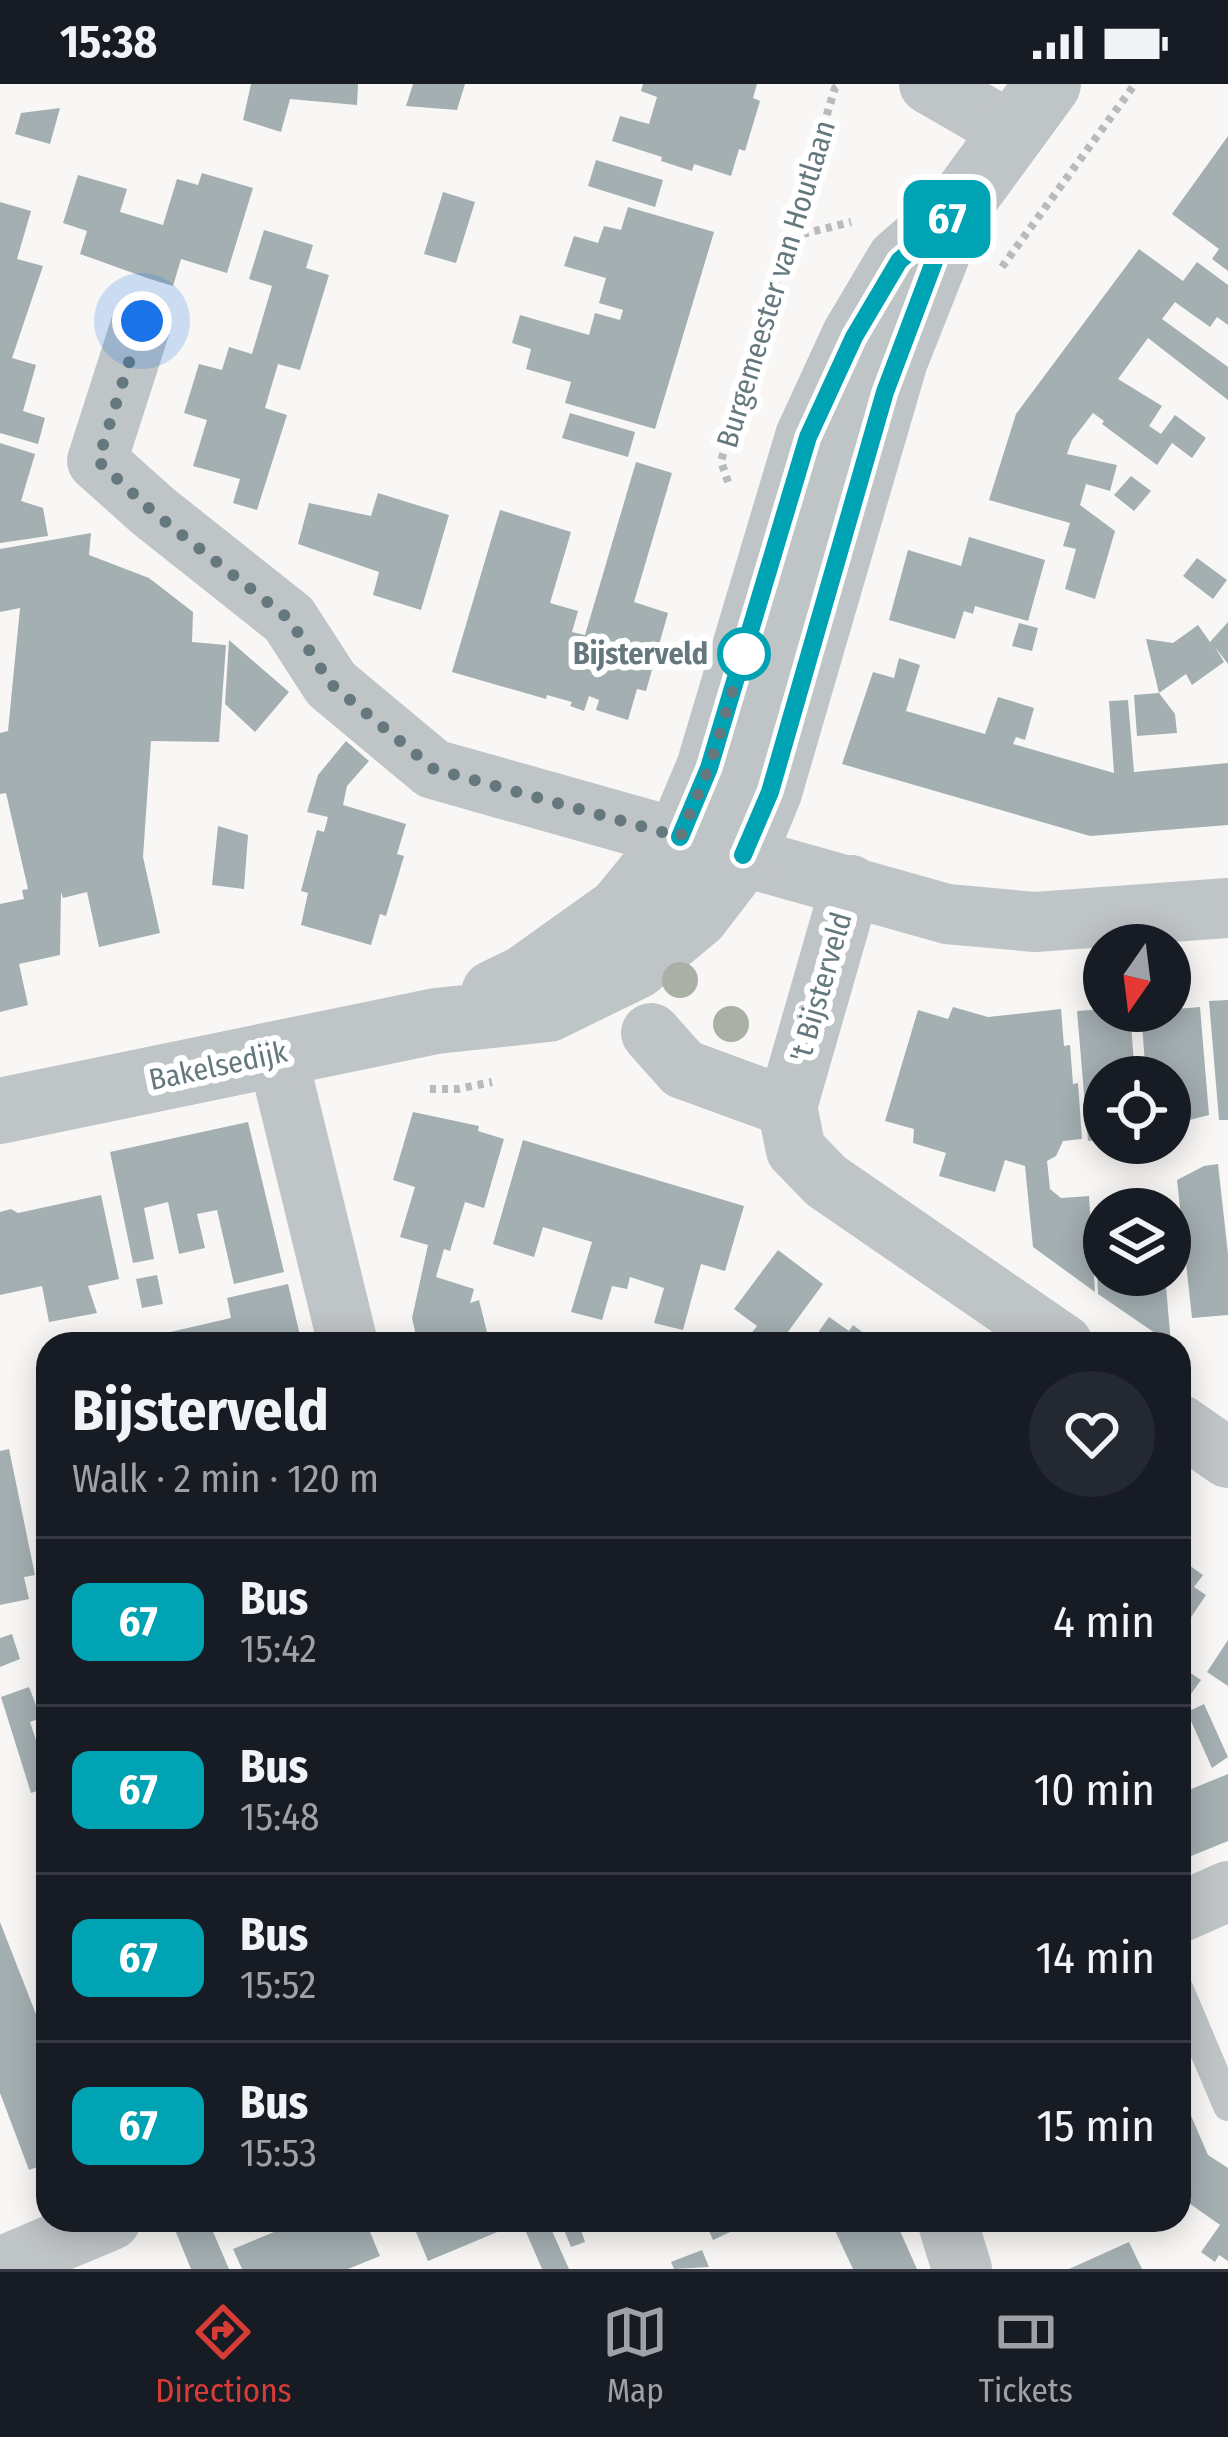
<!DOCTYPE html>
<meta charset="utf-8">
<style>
body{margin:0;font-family:"Fira Sans Condensed",sans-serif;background:#242831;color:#f1f3f6;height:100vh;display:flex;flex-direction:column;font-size:45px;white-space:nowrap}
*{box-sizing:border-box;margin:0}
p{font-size:39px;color:#9ea1a6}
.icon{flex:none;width:66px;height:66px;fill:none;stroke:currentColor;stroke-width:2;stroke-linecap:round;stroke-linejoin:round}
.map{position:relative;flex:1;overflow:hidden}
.panel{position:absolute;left:36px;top:1248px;width:1155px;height:900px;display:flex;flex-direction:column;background:#171b24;border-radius:36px;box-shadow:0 6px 30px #0003}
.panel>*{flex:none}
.badge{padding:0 24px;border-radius:18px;font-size:42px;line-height:78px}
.needle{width:78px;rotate:194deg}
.fabs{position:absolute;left:1083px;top:840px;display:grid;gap:24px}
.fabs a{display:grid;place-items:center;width:108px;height:108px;border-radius:50%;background:#171b24;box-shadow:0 6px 30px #0003;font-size:60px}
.you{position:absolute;width:60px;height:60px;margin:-30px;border:9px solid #fff;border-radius:50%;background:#1a73e8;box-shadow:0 0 0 18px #1a73e833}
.map>.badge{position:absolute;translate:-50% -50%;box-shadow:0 0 0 6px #fff}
.round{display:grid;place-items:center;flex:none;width:126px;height:126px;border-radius:63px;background:#242831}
.summary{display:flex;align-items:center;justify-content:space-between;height:204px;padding:0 36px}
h1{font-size:57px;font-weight:700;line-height:90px}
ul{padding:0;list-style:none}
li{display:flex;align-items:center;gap:36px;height:168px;padding:0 36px;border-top:3px solid #363941}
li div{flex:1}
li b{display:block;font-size:45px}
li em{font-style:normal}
li .badge{min-width:132px;font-weight:700;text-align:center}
.status{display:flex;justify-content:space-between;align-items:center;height:84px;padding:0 60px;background:#171b24;direction:ltr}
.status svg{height:33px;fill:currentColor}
.tab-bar{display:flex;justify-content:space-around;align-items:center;height:168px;border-top:3px solid #363941;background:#171b24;font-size:33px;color:#9ea1a6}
.tab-bar a{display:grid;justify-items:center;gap:6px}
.tab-bar .current{color:#d73c36}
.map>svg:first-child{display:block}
.building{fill:#a4afb2}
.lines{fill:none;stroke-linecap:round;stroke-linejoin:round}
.path{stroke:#b7bbbd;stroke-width:8;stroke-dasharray:6 6;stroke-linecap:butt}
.service{stroke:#bfc4c6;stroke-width:30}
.minor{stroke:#bfc4c6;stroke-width:60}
.tertiary{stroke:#bfc4c6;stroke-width:66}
.tree{fill:#aab0a5}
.line-casing{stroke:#fff;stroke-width:27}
.line{stroke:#00a3b4;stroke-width:18}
.walk{stroke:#65787e;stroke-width:12;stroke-dasharray:0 21.6}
.stop-dot{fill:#fff;stroke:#00a3b4;stroke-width:6}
.labels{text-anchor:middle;stroke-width:12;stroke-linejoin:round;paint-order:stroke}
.street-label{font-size:30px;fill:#65787e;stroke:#fff}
.stop-label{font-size:30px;font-weight:bold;fill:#65787e;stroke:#fff;text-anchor:end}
</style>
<div class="status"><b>15:38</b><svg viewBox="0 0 49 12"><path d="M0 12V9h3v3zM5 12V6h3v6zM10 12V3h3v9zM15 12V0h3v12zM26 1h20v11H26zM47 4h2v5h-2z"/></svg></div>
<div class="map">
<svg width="1228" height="2185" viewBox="0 0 1228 2185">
<rect width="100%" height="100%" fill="#f8f7f5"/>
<!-- building -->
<path class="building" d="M251,0H358L357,21L290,15L281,48L243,36Z
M413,0H465L457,26L406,22Z
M643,0H757L753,14L760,17L745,67L739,65L731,92L694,80L692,87L661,77L662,73L612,57L620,32L649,40L657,13L641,7Z
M60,24L50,60L15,50L21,29Z
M1228,52V187L1212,175L1219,165L1172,130Z
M596,76L663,96L655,123L588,102Z
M202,89L253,104L227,189L181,175L173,202L150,195L80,170L87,147L63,139L78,91L127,105L120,128L163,141L177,95L198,101Z
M443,108L475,118L456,179L424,170Z
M0,118L31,127L17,175L43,182L12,274L36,281L23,327L45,334L38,360L0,349Z
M628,123L714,148L655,345L565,319L571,298L526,285L531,265L512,259L520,231L589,251L595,229L620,236L623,226L599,219L606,194L564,182L574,152L598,159L604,142L621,146Z
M264,146L313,161L306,184L329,191L300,286L278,280L265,324L287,331L257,426L233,419L240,395L193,382L207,336L184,329L199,280L222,286L229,263L252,270L272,202L249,195Z
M1139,165L1183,197L1197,178L1228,201V241L1217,233L1210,243L1175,218L1162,235L1228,283V316L1148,254L1118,295L1162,322L1149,342L1161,350L1175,331L1206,354L1192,374L1172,359L1157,381L1102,340L1104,337L1093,329L1072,356L1067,370L1117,381L1110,407L1086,400L1080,421L1115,447L1095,515L1065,505L1076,465L1063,462L1070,439L989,416L1016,330Z
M570,329L635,348L628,373L562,354Z
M0,359L35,370L21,417L43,424L48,452L0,459Z
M636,378L672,389L634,518L668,529L646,607L637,605L628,636L596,626L599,616L589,612L584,627L570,622L572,618L547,611L546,615L452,588L500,426L571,448L550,519L578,527L572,548L585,551Z
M1131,392L1151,407L1134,427L1114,411Z
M378,409L449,431L421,526L373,511L379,488L298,460L309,419L371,432Z
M91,449L89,471L149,494L193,528L192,558L226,561L219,658L151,657L143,773L160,849L99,863L87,808L63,814L61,808L60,871L19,880L28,921L0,928V820L24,815L22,806L28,805L6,709L0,710V649L8,647L20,524L0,528V465Z
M969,453L1045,476L1028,537L975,522L973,530L964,527L955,555L889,536L908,466L961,482Z
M1197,474L1227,496L1213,515L1183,492Z
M1228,538V580L1215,563L1224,578L1192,601L1186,590L1159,609L1175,630L1177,649L1137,652L1134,611L1159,609L1146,555L1173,559L1198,541L1210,558Z
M1019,539L1038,544L1032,567L1012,562Z
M229,556L289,608L255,648L225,620Z
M899,574L920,581L906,627L985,650L998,613L1034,624L1025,656L1016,653L1013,660L1114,689L1109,617L1128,616L1134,688L1228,679V741L1090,752L842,680L873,588L894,594Z
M346,657L369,677L347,702L343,721L406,740L397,770L404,772L386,832L380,830L371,861L301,841L308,809L301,807L317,746L324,748L328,733L307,728L318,691Z
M218,742L248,751L244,805L212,801Z
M1228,916V1036H1219L1209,917Z
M1170,920H1175L1176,925L1200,923L1209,1031L1170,1041V993H1146L1141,927H1170Z
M953,923L988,933L1061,925L1064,962L1070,961L1073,1000L1078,999L1082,1055L1063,1057L1056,1072L1047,1077L1050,1105L1061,1114L1089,1112L1095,1208L1033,1163L1025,1082L1005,1076L995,1108L939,1092L946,1069L913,1059L914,1045L885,1037L918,926L948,935Z
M1104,925L1130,927L1135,993H1104V1055L1088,1057L1077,927Z
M413,1028L479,1042L478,1047L504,1055L484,1124L465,1118L450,1167L444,1165L436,1193L474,1205L470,1219L479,1216L490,1260H418L412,1234L428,1161L400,1153L415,1103L393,1096Z
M248,1038L284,1188L234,1200L217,1126L197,1130L205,1164L179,1170L168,1118L144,1124L154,1175L133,1179L110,1068Z
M523,1056L744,1122L725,1187L701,1180L683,1246L654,1239L664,1204L630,1193L627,1205L612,1202L602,1236L571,1228L592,1158L543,1143L534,1173L493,1160Z
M1218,1080L1228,1170V1231L1192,1234L1177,1096L1204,1082Z
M101,1111L119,1195L88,1202L97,1229L49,1238L42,1202L0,1211V1128L11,1125L18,1129Z
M778,1166L823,1200L779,1260H743L757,1242L734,1225Z
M1097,1185H1104V1191H1165L1171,1260L1098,1210Z
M157,1191L163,1220L142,1224L136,1195Z
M288,1200L302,1260H169L166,1249L231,1234L227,1214Z
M829,1233L849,1247L853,1241L878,1260H810Z
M9,1365L35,1491L24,1493L29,1515L0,1521V1367Z
M1179,1474L1203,1491L1194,1503L1206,1511L1179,1551Z
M12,1550L20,1575L0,1583V1554Z
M1228,1556V1602L1207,1588Z
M1179,1581L1201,1596L1183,1621H1179Z
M29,1603L41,1634L30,1638L48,1692V1703L31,1709L1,1613Z
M1204,1620L1228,1673L1212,1684L1187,1628Z
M1228,1690V1757L1179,1777V1710Z
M0,1838L48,1961V2079L29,2086L0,2009Z
M1179,1991L1191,2018L1186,2020L1208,2071L1228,2084V2177L1219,2171L1215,2178L1201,2168L1220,2141L1179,2112Z
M197,2136H208L229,2185H191L175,2146Z
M303,2136H365L380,2172L348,2185H242L233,2165Z
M411,2136H526L428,2177Z
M560,2136H604L581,2146L585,2158L571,2163Z
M704,2136H738L741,2143L713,2156Z
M830,2136H895L917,2185H853Z
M548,2138L569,2185H542L526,2148Z
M1129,2158L1142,2185H1069Z
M702,2166L709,2183L674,2185L671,2178Z"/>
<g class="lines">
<!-- path -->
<path class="path" d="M791,153L851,138
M1002,183L1135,0
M728,398L721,377L835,4L841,0
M430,1005H458L492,998"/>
<!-- service -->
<path class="service" d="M1179,1906L1228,2022"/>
<!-- minor -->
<path class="minor" d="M929,0L1012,48
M142,237L97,377L153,427L289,535L331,600L433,685L947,830L1035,838L1228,824
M851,801L787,1023L796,1066L826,1097L1063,1260
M651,949L683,985L787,1023
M277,970L348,1260
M1179,1340L1228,1374
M1179,1829L1228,1807
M947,2136L962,2185
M0,2183L111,2136"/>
<!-- tertiary -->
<path class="tertiary" d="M494,909L525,894L620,826L680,753L709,684L808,353L854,253L899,177L953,130L1048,0
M0,1027L436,937L548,925L636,882L696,832L743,771L769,708L895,276L953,130"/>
</g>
<!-- trees -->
<g class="tree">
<circle cx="680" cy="896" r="18"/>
<circle cx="731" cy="940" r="18"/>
</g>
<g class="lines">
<defs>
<path id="line" d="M680,753L709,684L808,353L854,253L899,177L952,130L885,308L770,708L743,771"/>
</defs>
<!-- line casing -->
<use href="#line" class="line-casing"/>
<!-- line -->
<use href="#line" class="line"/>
<!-- walk -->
<path class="walk" d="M142,237L98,377L153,428L289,535L331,600L434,685L680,753L709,684L744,570"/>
</g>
<!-- markers -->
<circle class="stop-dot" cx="744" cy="570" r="24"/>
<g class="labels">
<!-- street labels -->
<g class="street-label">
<text transform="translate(776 200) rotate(-73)" y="10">Burgemeester van Houtlaan</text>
<text transform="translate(821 903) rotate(-74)" y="10">'t Bijsterveld</text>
<text transform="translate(218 982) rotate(-12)" y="10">Bakelsedijk</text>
</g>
<!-- stop labels -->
<g class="stop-label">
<text x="708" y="580">Bijsterveld</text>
</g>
</g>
</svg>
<div class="fabs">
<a><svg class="needle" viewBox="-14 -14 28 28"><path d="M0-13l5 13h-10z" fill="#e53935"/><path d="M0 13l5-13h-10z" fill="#9ea1a6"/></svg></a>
<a><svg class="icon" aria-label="locate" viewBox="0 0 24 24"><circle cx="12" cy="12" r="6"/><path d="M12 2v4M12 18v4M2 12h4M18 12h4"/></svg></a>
<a><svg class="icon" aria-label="layers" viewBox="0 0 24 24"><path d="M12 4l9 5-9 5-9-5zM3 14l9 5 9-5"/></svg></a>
</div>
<div class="you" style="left:142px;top:237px"></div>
<b class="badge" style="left:947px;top:135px;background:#00a3b4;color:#fff">67</b>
<section class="panel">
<div class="summary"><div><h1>Bijsterveld</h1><p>Walk · 2 min · 120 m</p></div><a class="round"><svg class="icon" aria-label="heart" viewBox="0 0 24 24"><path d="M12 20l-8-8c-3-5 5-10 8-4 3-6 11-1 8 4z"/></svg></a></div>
<ul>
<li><span class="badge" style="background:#00a3b4;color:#fff">67</span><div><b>Bus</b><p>15:42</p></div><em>4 min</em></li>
<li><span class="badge" style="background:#00a3b4;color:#fff">67</span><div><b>Bus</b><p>15:48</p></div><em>10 min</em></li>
<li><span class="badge" style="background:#00a3b4;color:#fff">67</span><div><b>Bus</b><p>15:52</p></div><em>14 min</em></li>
<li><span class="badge" style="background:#00a3b4;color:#fff">67</span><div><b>Bus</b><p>15:53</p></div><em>15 min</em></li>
</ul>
</section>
</div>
<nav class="tab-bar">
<a class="current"><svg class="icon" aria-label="directions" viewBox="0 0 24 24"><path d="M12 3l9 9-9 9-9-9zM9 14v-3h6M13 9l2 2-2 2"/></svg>Directions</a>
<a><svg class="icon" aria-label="map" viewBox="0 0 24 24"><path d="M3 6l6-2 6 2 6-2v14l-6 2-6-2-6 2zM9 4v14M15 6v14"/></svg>Map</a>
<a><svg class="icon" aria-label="tickets" viewBox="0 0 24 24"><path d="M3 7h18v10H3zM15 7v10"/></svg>Tickets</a>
</nav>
